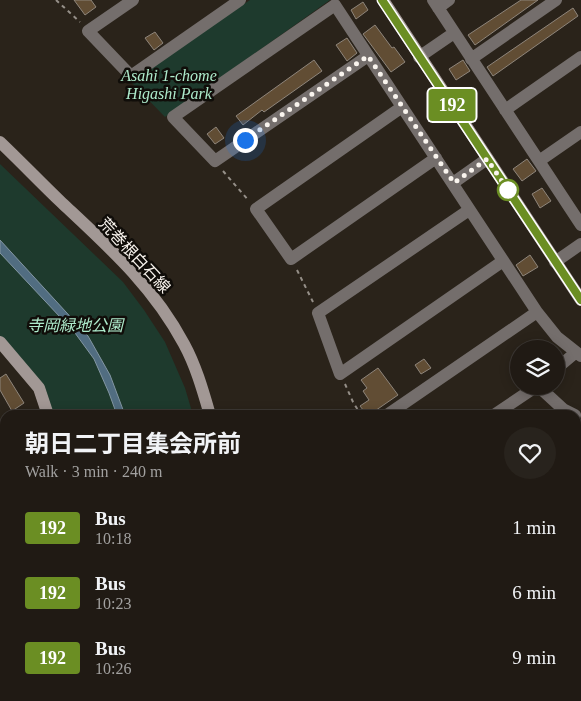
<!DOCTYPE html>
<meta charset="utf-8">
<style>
body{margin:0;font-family:"Times New Roman","Noto Sans JP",serif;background:#28231d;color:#f1f3f6;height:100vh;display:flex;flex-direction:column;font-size:19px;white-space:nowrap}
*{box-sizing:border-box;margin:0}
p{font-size:16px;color:#a2a1a0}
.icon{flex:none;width:28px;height:28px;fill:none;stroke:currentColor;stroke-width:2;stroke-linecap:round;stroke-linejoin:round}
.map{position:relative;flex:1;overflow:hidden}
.drawer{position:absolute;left:0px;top:410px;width:581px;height:291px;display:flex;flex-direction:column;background:#201a14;border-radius:15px 15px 0 0;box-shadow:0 2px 12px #0003,0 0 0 1px #3d3834}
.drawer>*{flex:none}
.badge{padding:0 10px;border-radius:4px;font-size:18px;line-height:32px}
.tools{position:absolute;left:510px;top:340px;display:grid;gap:10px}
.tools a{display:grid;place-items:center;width:55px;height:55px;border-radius:50%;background:#201a14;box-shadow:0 2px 12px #0003,0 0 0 1px #3d3834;font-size:25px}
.you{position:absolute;width:25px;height:25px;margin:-12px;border:4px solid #fff;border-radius:50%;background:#1a73e8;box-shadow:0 0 0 8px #1a73e833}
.map>.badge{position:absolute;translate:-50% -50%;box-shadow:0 0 0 2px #fff}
.round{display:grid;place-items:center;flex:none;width:52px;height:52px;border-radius:26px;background:#28231d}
.head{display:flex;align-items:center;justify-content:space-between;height:85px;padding:0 25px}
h1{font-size:24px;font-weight:700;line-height:38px}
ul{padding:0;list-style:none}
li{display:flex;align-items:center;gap:15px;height:65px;padding:0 25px}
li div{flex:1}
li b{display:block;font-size:19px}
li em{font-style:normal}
li .badge{min-width:55px;font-weight:700;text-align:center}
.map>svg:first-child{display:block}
.green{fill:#1e3a2d}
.water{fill:#516d81;stroke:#8396a2}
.building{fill:#614d34;stroke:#8e857b}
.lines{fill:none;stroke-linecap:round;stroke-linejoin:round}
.path{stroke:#958f88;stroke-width:2;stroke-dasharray:4 4;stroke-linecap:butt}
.street{stroke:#746e6c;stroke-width:12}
.secondary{stroke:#a29895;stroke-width:12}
.line-casing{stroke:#fff;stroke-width:11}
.line{stroke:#6b8e23;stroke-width:8}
.walk{stroke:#f9f4ee;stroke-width:5;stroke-dasharray:0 9}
.stop-dot{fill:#fff;stroke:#6b8e23;stroke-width:2.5}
.labels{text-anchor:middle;stroke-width:5;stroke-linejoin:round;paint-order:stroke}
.park-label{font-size:16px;font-style:italic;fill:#adeacb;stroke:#100d09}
.street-label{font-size:16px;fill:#f9f4ee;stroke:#100d09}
</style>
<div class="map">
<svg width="581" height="701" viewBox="0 0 581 701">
<rect width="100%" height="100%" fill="#2a231a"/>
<!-- green -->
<path class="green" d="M250,0H330L165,117L130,81Z
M0,164L123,282L144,310L165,342L185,388L193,415H54L43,385L0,336Z"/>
<!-- water -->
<path class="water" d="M0,240L88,336L110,375L125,415H117L109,393L94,359L75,333L0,253Z"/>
<!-- building -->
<path class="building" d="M74,0H91L96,7L85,15Z
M521,0H538L475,45L468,35Z
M363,2L368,10L356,19L351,10Z
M573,8L578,16L493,76L487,67Z
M375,25L392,48L394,47L405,62L391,72L363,34Z
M155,32L163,43L154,50L145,38Z
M347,38L357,53L347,61L336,45Z
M314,60L322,71L264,112L262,110L243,125L236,116Z
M463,60L470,71L456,80L449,69Z
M216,127L224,138L215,144L207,134Z
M527,159L536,171L522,181L513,169Z
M542,188L551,201L540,208L532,194Z
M530,255L538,267L523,276L516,265Z
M424,359L431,368L421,374L415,365Z
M378,368L398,395L369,415H367L360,406L369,400L363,391L367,388L361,380Z
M6,374L24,403L12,411L0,390V378Z"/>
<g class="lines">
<!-- path -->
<path class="path" d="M56,0L80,22
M223,171L249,201
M297,270L313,302
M345,384L353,402L361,415"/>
<!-- street -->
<path class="street" d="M133,0L88,31L131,76L240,0
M433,0L581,225
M438,8L449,0
M368,56L215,161L173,117L335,5L537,312L557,337L581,356
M419,57L454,33
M471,59L556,0
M402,107L256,209L291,259L436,158
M505,110L581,57
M539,161L581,132
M453,183L487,159
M469,210L318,313L340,374L503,261
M555,262L581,244
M556,369L575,353
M538,386L563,409L575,415
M387,415L537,312
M494,415L537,386
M576,475L581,476
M0,482L5,501
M576,525H581
M0,529H5
M498,696L518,701"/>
<!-- secondary -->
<path class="secondary" d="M383,0L581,300
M0,142C21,162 41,183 62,203C109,247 153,286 184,344C196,366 203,391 210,415
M0,342L39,388L48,415
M0,596L5,597
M0,611H5
M576,625L581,624"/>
</g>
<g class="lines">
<defs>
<path id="line" d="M382,0L581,300"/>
</defs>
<!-- line casing -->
<use href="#line" class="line-casing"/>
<!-- line -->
<use href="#line" class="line"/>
<!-- walk -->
<path class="walk" d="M245,140L368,56L454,183L487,159L508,190"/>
</g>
<!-- markers -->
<circle class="stop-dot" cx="508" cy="190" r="10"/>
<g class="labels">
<!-- park labels -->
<g class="park-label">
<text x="169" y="81">Asahi 1-chome<tspan x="169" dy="18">Higashi Park</tspan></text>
<text x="75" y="331">寺岡緑地公園</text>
</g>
<!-- street labels -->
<g class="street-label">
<text transform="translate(135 255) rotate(47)" y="6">荒巻根白石線</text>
</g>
</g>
</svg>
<div class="tools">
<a><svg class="icon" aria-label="layers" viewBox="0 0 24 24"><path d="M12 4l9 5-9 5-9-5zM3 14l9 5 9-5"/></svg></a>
</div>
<div class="you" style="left:245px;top:140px"></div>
<b class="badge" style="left:452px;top:105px;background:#6b8e23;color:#fff">192</b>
<section class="drawer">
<div class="head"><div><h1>朝日二丁目集会所前</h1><p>Walk · 3 min · 240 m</p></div><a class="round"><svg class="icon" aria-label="heart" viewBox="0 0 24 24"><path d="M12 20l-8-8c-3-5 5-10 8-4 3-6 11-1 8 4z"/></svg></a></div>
<ul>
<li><span class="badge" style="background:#6b8e23;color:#fff">192</span><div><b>Bus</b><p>10:18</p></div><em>1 min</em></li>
<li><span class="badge" style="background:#6b8e23;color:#fff">192</span><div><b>Bus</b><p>10:23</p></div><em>6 min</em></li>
<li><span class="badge" style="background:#6b8e23;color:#fff">192</span><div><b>Bus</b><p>10:26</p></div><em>9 min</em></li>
</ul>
</section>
</div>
